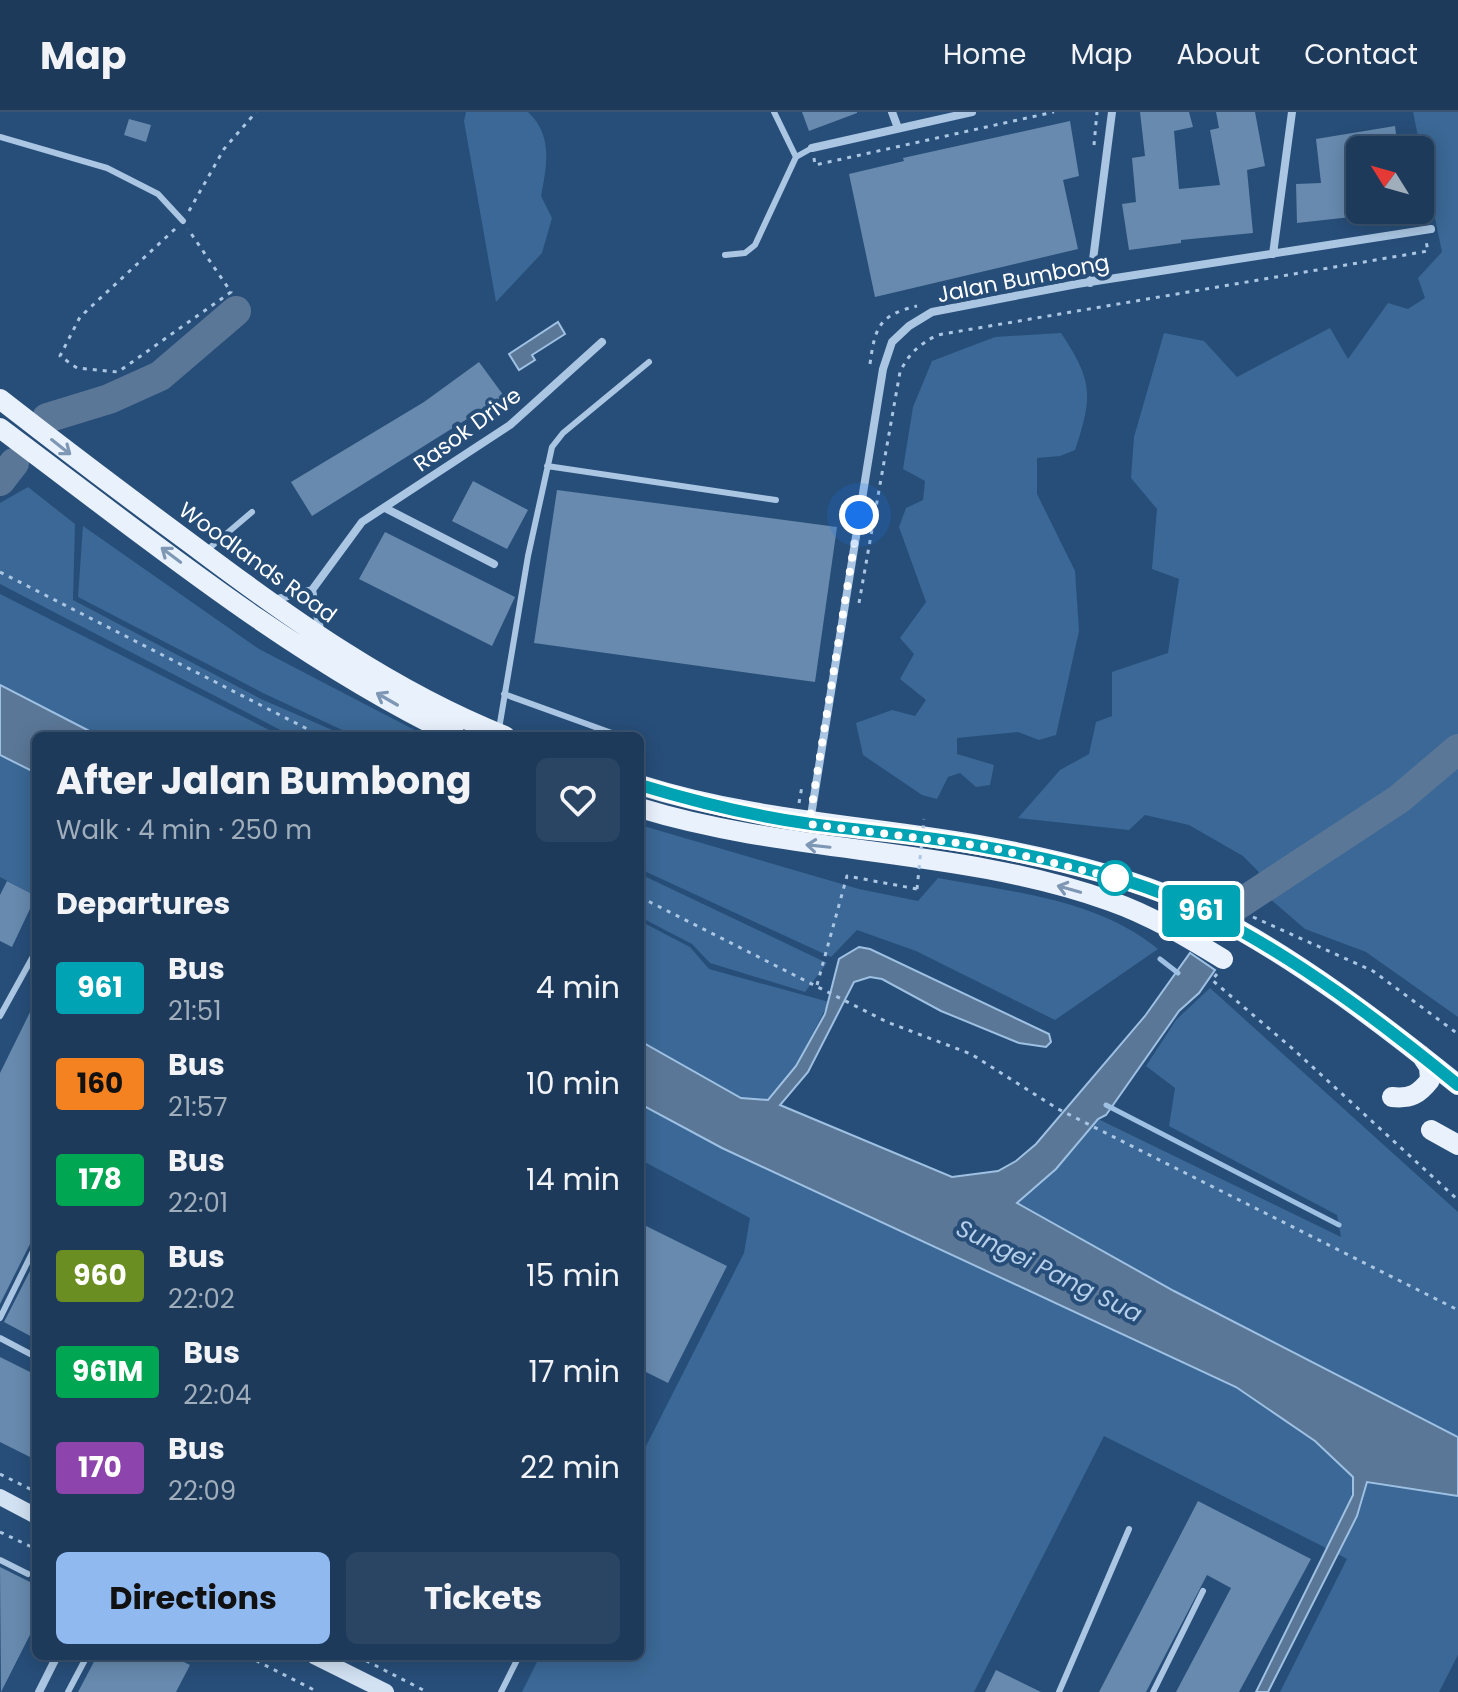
<!DOCTYPE html>
<meta charset="utf-8">
<style>
body{margin:0;font-family:Poppins,sans-serif;background:#2a4564;color:#f1f3f6;height:100vh;display:flex;flex-direction:column;font-size:30px;white-space:nowrap}
*{box-sizing:border-box;margin:0}
p{font-size:26px;color:#a0adbb}
.icon{flex:none;width:44px;height:44px;fill:none;stroke:currentColor;stroke-width:2;stroke-linecap:round;stroke-linejoin:round}
.map{position:relative;flex:1;overflow:hidden}
.drawer{position:absolute;left:32px;top:620px;width:612px;height:928px;display:flex;flex-direction:column;background:#1d3a5b;border-radius:12px;box-shadow:0 4px 20px #0003,0 0 0 2px #3b5471}
.drawer>*{flex:none}
.badge{padding:0 16px;border-radius:6px;font-size:28px;line-height:52px}
.needle{width:52px;rotate:307deg}
.buttons{position:absolute;left:1346px;top:24px;display:grid;gap:16px}
.buttons a{display:grid;place-items:center;width:88px;height:88px;border-radius:12px;background:#1d3a5b;box-shadow:0 4px 20px #0003,0 0 0 2px #3b5471;font-size:40px}
.you{position:absolute;width:40px;height:40px;margin:-20px;border:6px solid #fff;border-radius:50%;background:#1a73e8;box-shadow:0 0 0 12px #1a73e833}
.map>.badge{position:absolute;translate:-50% -50%;box-shadow:0 0 0 4px #fff}
h2{padding:0 24px;font-size:30px;line-height:72px}
.round{display:grid;place-items:center;flex:none;width:84px;height:84px;border-radius:12px;background:#2a4564}
.overview{display:flex;align-items:center;justify-content:space-between;height:136px;padding:0 24px}
h1{font-size:38px;font-weight:700;line-height:60px}
.button{display:flex;gap:16px;margin-top:auto;padding:16px 24px}
.button a{flex:1;height:92px;border-radius:12px;background:#90b9f0;color:#111;font-size:32px;font-weight:700;line-height:92px;text-align:center}
.button a+a{background:#2a4564;color:#f1f3f6}
ul{padding:0;list-style:none}
li{display:flex;align-items:center;gap:24px;height:96px;padding:0 24px}
li div{flex:1}
li b{display:block;font-size:30px}
li em{font-style:normal}
li .badge{min-width:88px;font-weight:700;text-align:center}
header{display:flex;align-items:center;gap:48px;box-sizing:border-box;height:112px;padding:0 40px;background:#1d3a5b;border-bottom:2px solid #3b5471}
header strong{font-size:38px}
nav{display:flex;gap:44px;margin-inline-start:auto;font-size:28px}
.map>svg:first-child{display:block}
.green{fill:#3b6896}
.water{fill:#5b7797;stroke:#9ec1e3;stroke-width:2}
.lines{fill:none;stroke-linecap:round;stroke-linejoin:round}
.stream{stroke:#9ec1e3;stroke-width:5}
.river{stroke:#5b7797;stroke-width:30}
.building{fill:#678aae}
.path{stroke:#aac6e3;stroke-width:3;stroke-dasharray:4 6;stroke-linecap:butt}
.lane{stroke:#aac6e3;stroke-width:6}
.street{stroke:#aac6e3;stroke-width:8}
.secondary{stroke:#d2e2f3;stroke-width:16}
.primary{stroke:#e9f1fc;stroke-width:20}
.path-bridge{stroke:#aac6e3;stroke-width:3;stroke-dasharray:4 6;stroke-linecap:butt}
.oneway{stroke:#7e97b4}
.line-casing{stroke:#fff;stroke-width:18}
.line{stroke:#00a3b4;stroke-width:12}
.walk{stroke:#fff;stroke-width:8;stroke-dasharray:0 14.4}
.stop-dot{fill:#fff;stroke:#00a3b4;stroke-width:4}
.labels{text-anchor:middle;stroke-width:8;stroke-linejoin:round;paint-order:stroke}
.street-label{font-size:22px;fill:#fff;stroke:#274e79}
.water-label{font-size:24px;font-style:italic;fill:#b5cfeb;stroke:#274e79}
</style>
<header>
<strong>Map</strong>
<nav><a>Home</a><a>Map</a><a>About</a><a>Contact</a></nav>
</header>
<div class="map">
<svg width="1458" height="1580" viewBox="0 0 1458 1580">
<rect width="100%" height="100%" fill="#274e79"/>
<!-- green -->
<path class="green" d="M466,0H528C553,23 547,54 541,84L552,106L542,141L496,190L464,9Z
M1413,0H1458V905L1366,840L1305,817L1268,785L1258,759L1243,744L1189,713L1145,703L1129,718L1018,706L1060,658L1089,642L1096,610L1112,604V560L1168,541L1179,467L1152,457L1157,397L1131,366L1134,325L1164,221L1204,229L1237,265L1330,216L1348,247L1388,191L1408,197L1425,186L1418,166L1442,140Z
M1061,221C1093,269 1093,284 1075,338L1060,344L1037,346V382L1075,459L1079,519L1056,623L1039,628L1018,620L957,626V642L994,653L990,673L976,675L960,661L948,665L937,687L922,683L863,643L856,611L892,598L915,604L926,588L900,567L914,542L900,526L926,490L899,415L906,396L923,388L925,369L903,357L913,295L932,249L995,225Z
M28,375L75,412L73,488L261,587L346,624H292L0,472V391Z
M83,414L259,537L426,624H355L263,581L78,485Z
M0,482L281,624H99L0,573Z
M0,643L36,661V784L0,765Z
M640,713L859,777L918,789L938,766C1012,780 1097,787 1158,837L1055,908L916,839L857,818L831,845L640,757Z
M640,762L827,851L805,880L710,851L692,832L640,805Z
M640,809L690,835L709,857L829,890L796,954L767,989L741,986L640,929Z
M1210,876L1458,1100V1325L1174,1179L1017,1091L1056,1057L1098,1007L1341,1125L1337,1103L1169,1014L1175,976L1146,954L1176,908Z
M640,992L722,1036L1236,1275L1315,1328L1353,1365L1351,1390L1328,1437L1104,1324L974,1580H522L540,1544H640V1346L744,1141L750,1106L641,1048Z
M1367,1370L1458,1384V1543L1439,1580H1280L1347,1447L1338,1442L1361,1395Z"/>
<!-- water -->
<path class="water" d="M558,210L565,222L532,243L535,248L519,258L509,242Z
M0,573L99,624H36V661L0,643Z
M859,835L870,837L1049,922L1051,930L1046,935L1019,931L941,899L882,867L870,865L854,870L808,960L780,993L952,1065L998,1059L1016,1049L1036,1032L1145,904L1190,841L1215,858L1199,881L1179,899L1106,1003L1098,1007L1056,1057L1017,1091L1174,1179L1458,1325V1384L1367,1370L1357,1404L1268,1580H1256L1353,1383V1365L1315,1329L1236,1275L722,1036L640,992V929L741,986L768,988L796,954L825,902L839,847Z"/>
<g class="lines">
<!-- stream -->
<path class="stream" d="M1160,847L1178,861
M1106,993L1339,1113"/>
<!-- river -->
<path class="river" d="M47,306L109,287L160,264L236,199
M0,369L14,351
M1233,796L1399,687L1458,637"/>
</g>
<!-- building -->
<path class="building" d="M802,0H857V1L809,19Z
M1140,0H1189L1193,15L1174,19L1179,77L1220,73L1210,18L1219,16L1216,0H1255L1265,54L1247,58L1253,121L1181,128V131L1129,138L1122,92L1136,90L1132,46L1145,44Z
M129,7L151,13L146,30L124,23Z
M1070,9L1079,64L1063,68L1078,137L875,185L849,62L904,49L903,46Z
M1395,14L1398,38H1356L1360,104L1297,111L1296,72L1321,71L1316,27Z
M479,250L504,284L312,404L291,370L424,290Z
M473,369L528,398L507,437L452,409Z
M557,378L837,415L815,570L534,531Z
M385,420L515,485L492,534L359,467Z
M7,769L36,784L12,835L0,829V783Z
M36,888V1127L31,1130L0,1192V961Z
M640,1111L727,1154L668,1271L640,1257Z
M36,1147V1227L4,1210Z
M0,1245L36,1263V1348L0,1330Z
M1198,1389L1311,1447L1239,1580H1176L1231,1476L1207,1463L1146,1580H1099Z
M0,1455L36,1473V1511L1,1580Z
M97,1544H172L190,1553L176,1580H78Z
M996,1558L1041,1580H985Z"/>
<g class="lines">
<!-- path -->
<path class="path" d="M1094,33L1097,0
M814,46L815,53L1054,0
M189,99L224,37L256,0
M175,117L80,205L60,244L77,256L118,260L231,180L188,117
M870,252C875,215 879,203 917,194
M0,460L321,624
M859,491L900,260C909,241 919,233 937,223L1428,139L1426,129
M799,691L802,674
M640,785L887,910L971,942L1058,997L1458,1198
M1253,805L1373,859L1458,922
M1217,862L1212,868L1293,937L1458,1088
M817,873L847,764L917,777
M0,1362L36,1380
M0,1420L36,1437
M247,1544L318,1580
M357,1544L427,1580"/>
<!-- lane -->
<path class="lane" d="M774,0L796,45
M0,25L107,56L158,82L183,109
M725,143L745,141L755,133L796,45L812,36
M547,354L776,388
M206,439L252,400
M504,582L620,624
M499,617L528,444L552,335L563,321L649,250
M640,631L642,632
M0,904L36,839
M0,1206L36,1133
M0,1226L36,1245
M0,1448L28,1462
M68,1580L87,1544
M501,1580L519,1544
M1059,1580L1129,1417
M1153,1580L1203,1479"/>
<!-- street -->
<path class="street" d="M892,0L898,16
M812,36L972,0
M1273,142L1292,0
M1090,171L1112,0
M385,396L494,452
M312,478L362,410L510,313L602,230
M312,478L320,517
M273,488L312,478
M810,710L883,257L892,230L909,214L932,200L1077,172L1431,117
M39,1580L57,1544"/>
<!-- secondary -->
<path class="secondary" d="M0,1385L36,1404
M314,1544L386,1580"/>
<!-- primary -->
<path class="primary" d="M0,287C64,337 129,386 194,434C291,507 392,579 505,624
M0,316C146,425 291,544 456,624
M640,673C757,710 872,713 990,735C1064,749 1142,768 1210,802C1296,846 1383,912 1458,973
M640,696C793,743 958,735 1110,789C1150,803 1187,825 1223,847
M1392,985C1411,987 1419,982 1430,968L1429,955L1421,943
M1431,1018L1458,1033"/>
<!-- path-bridge -->
<path class="path-bridge" d="M917,777L924,707"/>
</g>
<!-- one-way arrows -->
<defs><path id="oneway-shaft" d="M-6 0H5M1.5-3L5.5 0L1.5 3" fill="none" stroke-width="1.6" stroke-linecap="round" stroke-linejoin="round" transform="scale(2)"/></defs>
<g class="oneway">
<use href="#oneway-shaft" transform="translate(61 335) rotate(38)"/>
<use href="#oneway-shaft" transform="translate(171 443) rotate(-143)"/>
<use href="#oneway-shaft" transform="translate(387 587) rotate(-150)"/>
<use href="#oneway-shaft" transform="translate(818 734) rotate(-174)"/>
<use href="#oneway-shaft" transform="translate(1069 777) rotate(-164)"/>
</g>
<g class="lines">
<defs>
<path id="line" d="M640,673C696,690 753,704 811,712C870,720 931,724 990,736C1064,749 1142,768 1209,802C1298,847 1381,910 1458,973"/>
</defs>
<!-- line casing -->
<use href="#line" class="line-casing"/>
<!-- line -->
<use href="#line" class="line"/>
<!-- walk -->
<path class="walk" d="M859,403L809,712L989,735L1115,766"/>
</g>
<!-- markers -->
<circle class="stop-dot" cx="1115" cy="766" r="16"/>
<g class="labels">
<!-- street labels -->
<g class="street-label">
<text transform="translate(1023 166) rotate(-11)" y="8">Jalan Bumbong</text>
<text transform="translate(467 317) rotate(-36)" y="8">Rasok Drive</text>
<text transform="translate(258 450) rotate(36)" y="8">Woodlands Road</text>
</g>
<!-- water labels -->
<g class="water-label">
<text transform="translate(1049 1159) rotate(26)" y="8">Sungei Pang Sua</text>
</g>
</g>
</svg>
<div class="buttons">
<a><svg class="needle" viewBox="-14 -14 28 28"><path d="M0-13l5 13h-10z" fill="#e53935"/><path d="M0 13l5-13h-10z" fill="#a0adbb"/></svg></a>
</div>
<div class="you" style="left:859px;top:403px"></div>
<b class="badge" style="left:1201px;top:799px;background:#00a3b4;color:#fff">961</b>
<section class="drawer">
<div class="overview"><div><h1>After Jalan Bumbong</h1><p>Walk · 4 min · 250 m</p></div><a class="round"><svg class="icon" aria-label="heart" viewBox="0 0 24 24"><path d="M12 20l-8-8c-3-5 5-10 8-4 3-6 11-1 8 4z"/></svg></a></div>
<h2>Departures</h2>
<ul>
<li><span class="badge" style="background:#00a3b4;color:#fff">961</span><div><b>Bus</b><p>21:51</p></div><em>4 min</em></li>
<li><span class="badge" style="background:#f58220;color:#111">160</span><div><b>Bus</b><p>21:57</p></div><em>10 min</em></li>
<li><span class="badge" style="background:#00a651;color:#fff">178</span><div><b>Bus</b><p>22:01</p></div><em>14 min</em></li>
<li><span class="badge" style="background:#6b8e23;color:#fff">960</span><div><b>Bus</b><p>22:02</p></div><em>15 min</em></li>
<li><span class="badge" style="background:#00a651;color:#fff">961M</span><div><b>Bus</b><p>22:04</p></div><em>17 min</em></li>
<li><span class="badge" style="background:#8e44ad;color:#fff">170</span><div><b>Bus</b><p>22:09</p></div><em>22 min</em></li>
</ul>
<div class="button"><a>Directions</a><a>Tickets</a></div>
</section>
</div>
